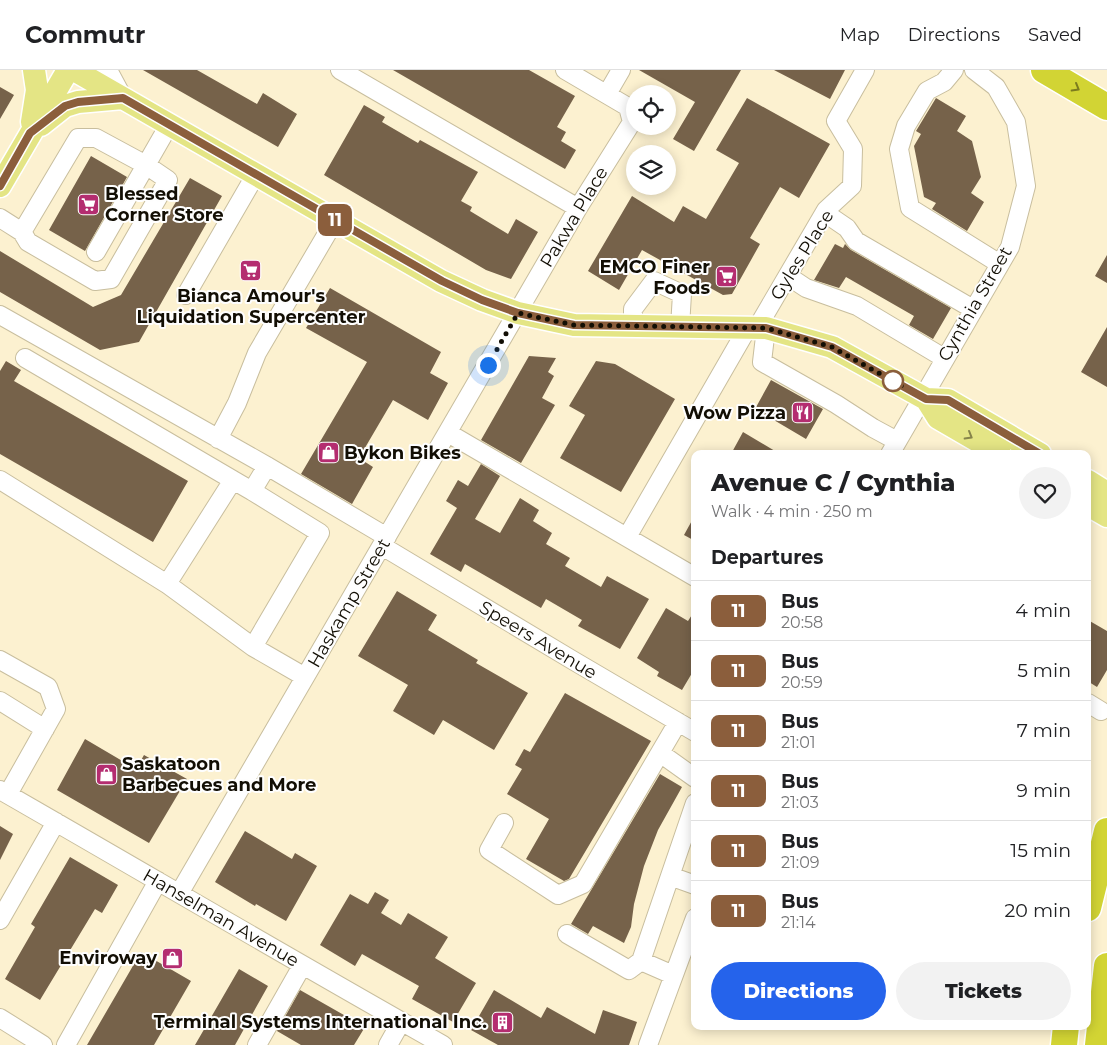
<!DOCTYPE html>
<meta charset="utf-8">
<style>
body{margin:0;font-family:Montserrat,sans-serif;background:#f2f2f2;color:#202124;height:100vh;display:flex;flex-direction:column;font-size:19px;white-space:nowrap}
*{box-sizing:border-box;margin:0}
p{font-size:16px;color:#757577}
.icon{flex:none;width:28px;height:28px;fill:none;stroke:currentColor;stroke-width:2;stroke-linecap:round;stroke-linejoin:round}
.map{position:relative;flex:1;overflow:hidden}
.drawer{position:absolute;left:691px;top:380px;width:400px;height:580px;display:flex;flex-direction:column;background:#fff;border-radius:10px;box-shadow:0 2px 12px #0003}
.drawer>*{flex:none}
.badge{padding:0 10px;border-radius:8px;font-size:18px;line-height:32px}
.fabs{position:absolute;left:626px;top:15px;display:grid;gap:10px}
.fabs a{display:grid;place-items:center;width:50px;height:50px;border-radius:50%;background:#fff;box-shadow:0 2px 12px #0003;font-size:25px}
.you{position:absolute;width:25px;height:25px;margin:-12px;border:4px solid #fff;border-radius:50%;background:#1a73e8;box-shadow:0 0 0 8px #1a73e833}
.map>.badge{position:absolute;translate:-50% -50%;box-shadow:0 0 0 2px #fff}
h2{padding:0 20px;font-size:19px;line-height:45px}
.round{display:grid;place-items:center;flex:none;width:52px;height:52px;border-radius:26px;background:#f2f2f2}
.overview{display:flex;align-items:center;justify-content:space-between;height:85px;padding:0 20px}
h1{font-size:24px;font-weight:800;line-height:38px}
.cta{display:flex;gap:10px;margin-top:auto;padding:10px 20px}
.cta a{flex:1;height:58px;border-radius:30px;background:#2563eb;color:#fff;font-size:20px;font-weight:800;line-height:58px;text-align:center}
.cta a+a{background:#f2f2f2;color:#202124}
ul{padding:0;list-style:none}
li{display:flex;align-items:center;gap:15px;height:60px;padding:0 20px;border-top:1px solid #e0e0e0}
li div{flex:1}
li b{display:block;font-size:19px}
li em{font-style:normal}
li .badge{min-width:55px;font-weight:700;text-align:center}
header{display:flex;align-items:center;gap:30px;box-sizing:border-box;height:70px;padding:0 25px;background:#fff;border-bottom:1px solid #e0e0e0}
header strong{font-size:24px}
nav{display:flex;gap:28px;margin-inline-start:auto;font-size:18px}
.map>svg:first-child{display:block}
.building{fill:#76624a}
.lines{fill:none;stroke-linecap:round;stroke-linejoin:round}
.minor-casing{stroke:#c8be9e;stroke-width:20}
.major-casing{stroke:#fff;stroke-width:25}
.highway-casing{stroke:#fff;stroke-width:29}
.minor{stroke:#fff;stroke-width:18}
.major{stroke:#e4e585;stroke-width:22}
.highway{stroke:#d2d434;stroke-width:26}
.oneway{stroke:#7c7b1e}
.oneway2{stroke:#86844b}
.line-casing{stroke:#fff;stroke-width:11}
.line{stroke:#8b5e3c;stroke-width:8}
.walk{stroke:#120e04;stroke-width:5;stroke-dasharray:0 9}
.stop-dot{fill:#fff;stroke:#8b5e3c;stroke-width:2.5}
.labels{text-anchor:middle;stroke-width:4;stroke-linejoin:round;paint-order:stroke}
.poi-label{font-size:18px;font-weight:bold;fill:#120e04;stroke:#fefefe;text-anchor:end}
.street-label{font-size:18px;fill:#120e04;stroke:#fefefe}
</style>
<header>
<strong>Commutr</strong>
<nav><a>Map</a><a>Directions</a><a>Saved</a></nav>
</header>
<div class="map">
<svg width="1107" height="975" viewBox="0 0 1107 975">
<rect width="100%" height="100%" fill="#fcf1d0"/>
<!-- building -->
<path class="building" d="M143,0H197L257,34L263,23L297,44L278,77Z
M393,0H529L575,26L557,57L566,62L561,71L576,80L565,99Z
M639,0H741L694,81L673,69L695,32Z
M774,0H845L830,29Z
M0,17L14,25L0,49Z
M747,28L830,74L799,128L780,117L750,168L760,174L732,224L723,225L642,180L619,220L588,201L632,126L674,152L683,136L706,149L739,93L716,80Z
M936,28L966,46L957,61L972,71L981,107L971,123L984,132L967,161L932,139L936,133L924,127L914,76L921,64L916,61Z
M364,35L385,47L382,52L418,73L420,70L478,102L461,131L472,137L470,141L508,164L516,149L538,162L511,209L486,200L324,105Z
M91,86L127,107L85,181L49,160Z
M190,108L222,126L139,272L100,280L0,222V181L93,237L121,225Z
M835,174L843,178L845,174L851,180L951,238L933,269L909,255L914,246L846,207L839,218L814,210Z
M1107,185V213L1095,206Z
M330,218L441,282L430,303L448,313L428,350L393,330L359,388L373,397L352,434L301,404L367,292L306,258Z
M1107,257V317L1081,302Z
M529,286L556,288L548,302L554,306L542,328L555,335L521,393L481,370Z
M6,291L21,300L14,311L188,411L153,472L0,384V301Z
M596,291L615,294L675,329L621,422L560,388L585,345L569,336Z
M771,310L823,339L806,369L755,339Z
M743,362L780,384H731Z
M481,394L500,406L475,449L500,463L520,428L539,440L533,451L552,463L546,474L570,488L565,496L601,517L607,506L649,529L620,579L578,556L582,550L546,529L541,538L465,494L461,502L430,484L457,438L446,431L458,410L468,416Z
M695,445V471L684,465Z
M397,521L437,545L428,560L478,590L476,593L528,623L494,680L443,650L434,665L393,641L408,615L358,586Z
M666,538L688,551L695,540V598L682,620L657,606L659,602L637,588Z
M1088,550L1107,561V600L1097,617L1089,612L1091,608L1088,606Z
M565,623L651,671L569,809L564,811L526,789L549,749L507,724L522,699L515,695L524,679L530,682Z
M85,669L136,699L144,685L187,709L149,773L57,720Z
M660,704L682,717L658,760L644,796L634,834L631,857L624,873L593,856L588,864L571,854Z
M0,756L13,764L0,790Z
M245,761L292,789L295,783L317,796L286,851L256,834L255,836L215,812Z
M70,787L118,815L102,843L95,839L40,930L5,909L35,857L31,854Z
M375,822L389,830L381,843L401,855L408,843L448,867L435,888L476,913L453,952L412,929L419,916L362,884L355,896L320,875L350,824L368,834Z
M141,882L191,911L154,975H87Z
M239,899L268,916L235,975H195Z
M300,920L365,957L354,975H301L277,961Z
M494,920L541,948L547,937L595,964L603,940L637,952L629,975H498L471,960Z"/>
<g class="lines">
<defs>
<path id="minor" d="M108,0L123,28
M340,0L578,138
M954,0L944,12L927,21L906,56L899,79L910,138L1000,194
M607,24L621,0
M825,143L847,158L856,171L973,239
M0,148L22,162L28,172L95,211L111,209L168,110L146,95L96,68H78L22,162
M96,182L169,55
M788,206L806,218L857,236L944,288
M186,225L256,104
M0,245L267,396L387,467
M633,256V239L654,211L682,224L680,257
M757,258L826,140L852,116L853,79L836,51L865,0
M766,258L762,292L836,334L873,358L897,371
M25,288L233,410
M448,363L695,507
M218,369L237,333L257,283L335,150
M890,384L1010,177L1026,116L1016,52L996,17L974,0
M0,410L167,514L253,577L305,607
M252,421L320,463L253,577
M627,467L747,259
M382,476L574,591L695,662
M167,514L233,410L252,421L267,396
M0,590L48,617L56,639L8,724
M0,631L45,659
M1088,633L1101,641
M660,683L695,708
M0,720C148,805 294,891 443,975
M504,753L489,780L558,825L583,814L678,652
M670,806L695,815
M180,822L578,138L632,52L628,37L565,0
M0,850L56,752
M567,864L629,900L641,891L695,733
M641,891L673,905
M0,948L43,975
M66,975L158,811
M257,975L302,896
M388,975L401,952
M648,975L695,848"/>
<path id="major" d="M74,0L441,211L482,230L518,243L574,255L766,258L832,277L926,329L948,330L1040,384
M32,52L37,20L34,0
M41,55L65,36L78,32L123,28
M0,116L68,0
M926,329L938,348L1000,384
M1088,411L1107,423
M1088,435L1107,446"/>
<path id="highway" d="M1044,0L1107,37
M1088,838L1107,761
M1064,975L1066,956
M1098,975L1107,896"/>
</defs>
<!-- minor casing -->
<use href="#minor" class="minor-casing"/>
<!-- major casing -->
<use href="#major" class="major-casing"/>
<!-- highway casing -->
<use href="#highway" class="highway-casing"/>
<!-- minor -->
<use href="#minor" class="minor"/>
<!-- major -->
<use href="#major" class="major"/>
<!-- highway -->
<use href="#highway" class="highway"/>
</g>
<!-- one-way arrows -->
<defs><path id="oneway-chevron" d="M-2-3.5L2.5 0L-2 3.5" fill="none" stroke-width="1.6" stroke-linecap="round" stroke-linejoin="round" transform="scale(1.25)"/></defs>
<use class="oneway" href="#oneway-chevron" transform="translate(1076 18) rotate(30)"/>
<use class="oneway2" href="#oneway-chevron" transform="translate(969 366) rotate(30)"/>
<g class="lines">
<defs>
<path id="line" d="M0,116L30,63L65,36L78,32L123,28L442,211L482,230L518,243L574,255L766,258L832,277L926,329L948,330L1040,384"/>
</defs>
<!-- line casing -->
<use href="#line" class="line-casing"/>
<!-- line -->
<use href="#line" class="line"/>
<!-- walk -->
<path class="walk" d="M488,295L518,243L574,255L766,258L832,277L902,316L893,311"/>
</g>
<!-- icons -->
<defs>
<symbol id="supermarket-square" viewBox="-11 -11 22 22"><rect x="-9" y="-9" width="18" height="18" rx="4" fill="#b42d70" stroke="#fefefe"/><path d="M-6-5.5h2.5l.6 2H6L4.5 2H-2.5L-4.4-4H-6ZM-1.5 3.2a1.3 1.3 0 1 0 .1 0ZM3 3.2a1.3 1.3 0 1 0 .1 0Z" fill="#fff"/></symbol>
<symbol id="restaurant-square" viewBox="-11 -11 22 22"><rect x="-9" y="-9" width="18" height="18" rx="4" fill="#b42d70" stroke="#fefefe"/><path d="M-5-6h1v4h1v-4h1v4h1v-4h1v5L-1.5 .5V6h-2V.5L-5-1ZM5-6V6H3V1.5H1.5Q1.5-4 5-6Z" fill="#fff"/></symbol>
<symbol id="shop-square" viewBox="-11 -11 22 22"><rect x="-9" y="-9" width="18" height="18" rx="4" fill="#b42d70" stroke="#fefefe"/><path d="M-5-2.5h2.3a2.7 3.5 0 0 1 5.4 0H5L5.5 6h-11ZM-1.5-2.5h3a1.5 2.3 0 0 0-3 0Z" fill="#fff"/></symbol>
<symbol id="building-square" viewBox="-11 -11 22 22"><rect x="-9" y="-9" width="18" height="18" rx="4" fill="#b42d70" stroke="#fefefe"/><path d="M-4-6H4V6H1V3H-1V6H-4ZM-2.5-4.3h1.7v1.8h-1.7ZM.8-4.3h1.7v1.8H.8ZM-2.5-1h1.7V.8h-1.7ZM.8-1h1.7V.8H.8Z" fill="#fff"/></symbol>
</defs>
<g fill-rule="evenodd">
<use href="#supermarket-square" x="76" y="122" width="25" height="25"/>
<use href="#supermarket-square" x="238" y="188" width="25" height="25"/>
<use href="#supermarket-square" x="714" y="194" width="25" height="25"/>
<use href="#restaurant-square" x="790" y="330" width="25" height="25"/>
<use href="#shop-square" x="316" y="370" width="25" height="25"/>
<use href="#shop-square" x="94" y="692" width="25" height="25"/>
<use href="#shop-square" x="160" y="876" width="25" height="25"/>
<use href="#building-square" x="490" y="940" width="25" height="25"/>
</g>
<!-- markers -->
<circle class="stop-dot" cx="893" cy="311" r="10"/>
<g class="labels">
<!-- poi labels -->
<g class="poi-label">
<text x="105" y="130" text-anchor="start">Blessed<tspan x="105" dy="21">Corner Store</tspan></text>
<text x="710" y="203">EMCO Finer<tspan x="710" dy="21">Foods</tspan></text>
<text x="251" y="232" text-anchor="middle">Bianca Amour's<tspan x="251" dy="21">Liquidation Supercenter</tspan></text>
<text x="786" y="349">Wow Pizza</text>
<text x="344" y="389" text-anchor="start">Bykon Bikes</text>
<text x="122" y="700" text-anchor="start">Saskatoon<tspan x="122" dy="21">Barbecues and More</tspan></text>
<text x="157" y="894">Enviroway</text>
<text x="487" y="958">Terminal Systems International Inc.</text>
</g>
<!-- street labels -->
<g class="street-label">
<text transform="translate(574 147) rotate(-59)" y="6">Pakwa Place</text>
<text transform="translate(802 185) rotate(-58)" y="6">Gyles Place</text>
<text transform="translate(975 234) rotate(-60)" y="6">Cynthia Street</text>
<text transform="translate(349 533) rotate(-60)" y="6">Haskamp Street</text>
<text transform="translate(538 570) rotate(31)" y="6">Speers Avenue</text>
<text transform="translate(221 848) rotate(30)" y="6">Hanselman Avenue</text>
</g>
</g>
</svg>
<div class="fabs">
<a><svg class="icon" aria-label="locate" viewBox="0 0 24 24"><circle cx="12" cy="12" r="6"/><path d="M12 2v4M12 18v4M2 12h4M18 12h4"/></svg></a>
<a><svg class="icon" aria-label="layers" viewBox="0 0 24 24"><path d="M12 4l9 5-9 5-9-5zM3 14l9 5 9-5"/></svg></a>
</div>
<div class="you" style="left:488px;top:295px"></div>
<b class="badge" style="left:335px;top:150px;background:#8b5e3c;color:#fff">11</b>
<section class="drawer">
<div class="overview"><div><h1>Avenue C / Cynthia</h1><p>Walk · 4 min · 250 m</p></div><a class="round"><svg class="icon" aria-label="heart" viewBox="0 0 24 24"><path d="M12 20l-8-8c-3-5 5-10 8-4 3-6 11-1 8 4z"/></svg></a></div>
<h2>Departures</h2>
<ul>
<li><span class="badge" style="background:#8b5e3c;color:#fff">11</span><div><b>Bus</b><p>20:58</p></div><em>4 min</em></li>
<li><span class="badge" style="background:#8b5e3c;color:#fff">11</span><div><b>Bus</b><p>20:59</p></div><em>5 min</em></li>
<li><span class="badge" style="background:#8b5e3c;color:#fff">11</span><div><b>Bus</b><p>21:01</p></div><em>7 min</em></li>
<li><span class="badge" style="background:#8b5e3c;color:#fff">11</span><div><b>Bus</b><p>21:03</p></div><em>9 min</em></li>
<li><span class="badge" style="background:#8b5e3c;color:#fff">11</span><div><b>Bus</b><p>21:09</p></div><em>15 min</em></li>
<li><span class="badge" style="background:#8b5e3c;color:#fff">11</span><div><b>Bus</b><p>21:14</p></div><em>20 min</em></li>
</ul>
<div class="cta"><a>Directions</a><a>Tickets</a></div>
</section>
</div>
